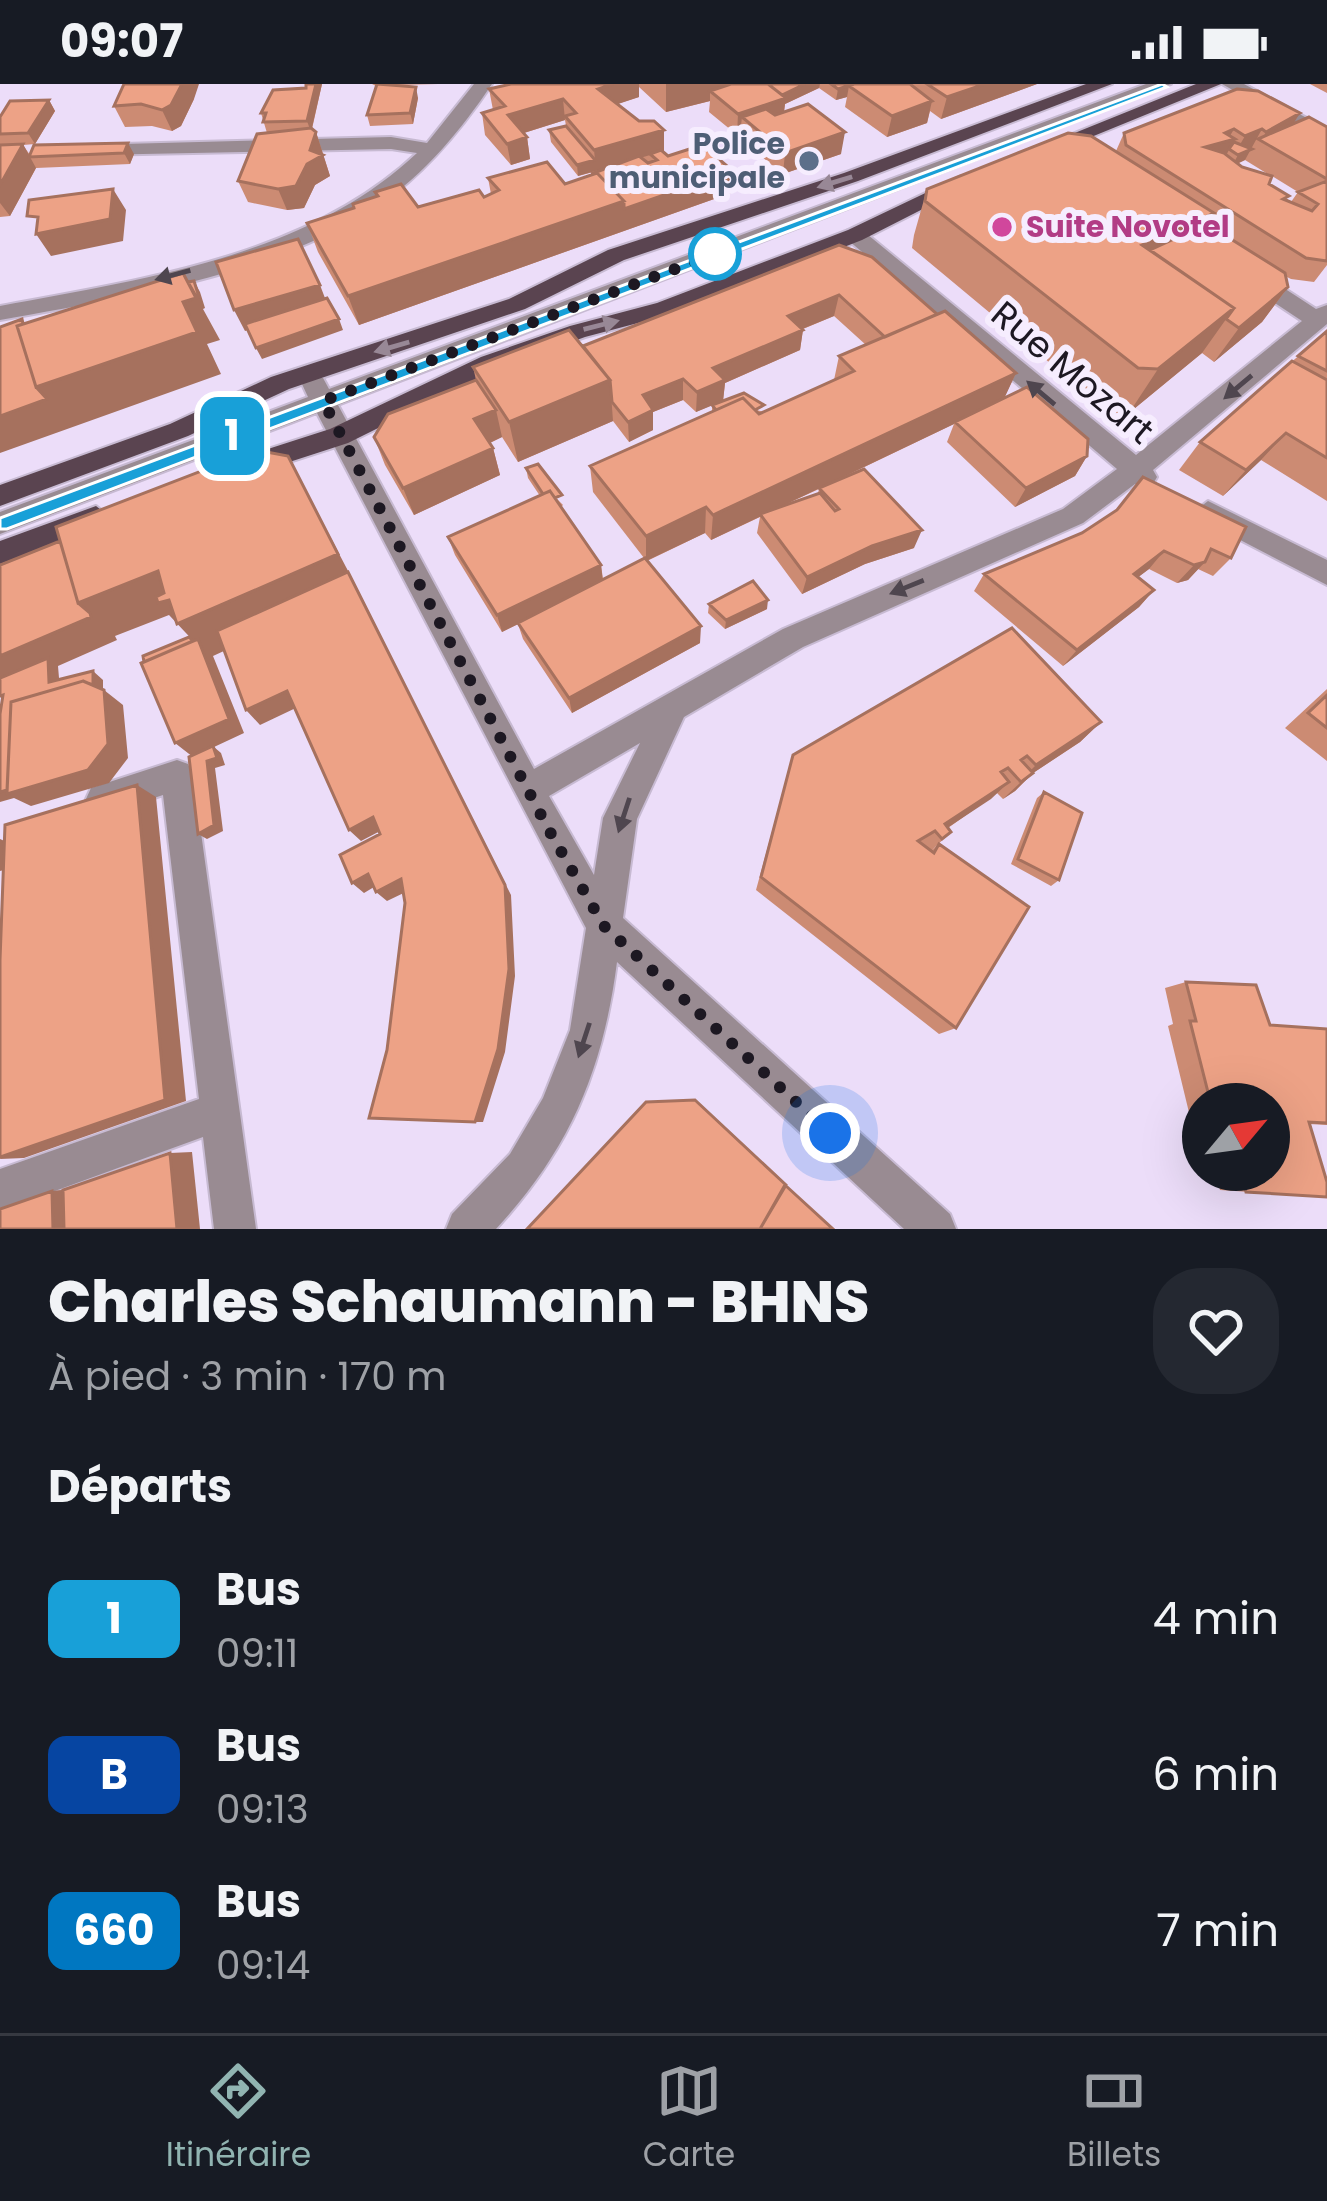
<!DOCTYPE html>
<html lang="fr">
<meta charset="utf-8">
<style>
body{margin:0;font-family:Poppins,sans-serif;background:#242831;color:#f1f3f6;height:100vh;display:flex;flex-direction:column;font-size:45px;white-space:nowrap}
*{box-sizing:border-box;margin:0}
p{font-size:39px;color:#9ea1a6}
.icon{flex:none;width:66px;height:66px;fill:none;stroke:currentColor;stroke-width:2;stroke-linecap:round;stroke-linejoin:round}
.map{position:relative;height:1145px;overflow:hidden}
.side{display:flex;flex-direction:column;background:#171b24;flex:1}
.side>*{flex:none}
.badge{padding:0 24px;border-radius:18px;font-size:42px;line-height:78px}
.needle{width:78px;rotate:61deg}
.buttons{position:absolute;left:1182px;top:999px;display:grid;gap:24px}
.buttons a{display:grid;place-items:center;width:108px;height:108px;border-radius:50%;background:#171b24;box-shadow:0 12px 48px #0002;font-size:60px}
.you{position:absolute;width:60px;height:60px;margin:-30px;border:9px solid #fff;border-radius:50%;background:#1a73e8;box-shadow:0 0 0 18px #1a73e833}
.map>.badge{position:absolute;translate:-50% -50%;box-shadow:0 0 0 6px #fff}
h2{padding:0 48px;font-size:45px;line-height:108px}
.round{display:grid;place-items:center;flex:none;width:126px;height:126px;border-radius:48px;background:#242831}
.summary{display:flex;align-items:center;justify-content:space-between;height:204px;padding:0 48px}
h1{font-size:57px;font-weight:800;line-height:90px}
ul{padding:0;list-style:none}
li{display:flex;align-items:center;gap:36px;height:156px;padding:0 48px}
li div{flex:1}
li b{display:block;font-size:45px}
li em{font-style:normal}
li .badge{min-width:132px;font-weight:700;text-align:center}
.status{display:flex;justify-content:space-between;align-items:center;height:84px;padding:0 60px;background:#171b24;direction:ltr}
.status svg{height:33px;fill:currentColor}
.tab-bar{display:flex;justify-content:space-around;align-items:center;height:168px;border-top:3px solid #363941;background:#171b24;font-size:33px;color:#9ea1a6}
.tab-bar a{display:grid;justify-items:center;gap:6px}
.tab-bar .current{color:#91b4b1}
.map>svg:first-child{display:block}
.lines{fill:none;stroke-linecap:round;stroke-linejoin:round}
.minor-casing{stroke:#c7bad2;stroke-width:4}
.major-casing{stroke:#c7bad2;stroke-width:4}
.minor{fill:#998b92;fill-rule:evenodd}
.major{fill:#5a4450;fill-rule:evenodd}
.wall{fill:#cc8b73;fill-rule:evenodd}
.shaded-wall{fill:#a6715e}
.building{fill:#eda286;stroke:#a6715e;stroke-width:3}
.oneway{fill:#988896}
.oneway2{fill:#4f464f}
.line{fill:#18a0d8;stroke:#fff;stroke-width:3}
.walk{stroke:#1d1822;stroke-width:12;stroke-dasharray:0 21.6}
.service-dot{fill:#5c6f8a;stroke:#f6edfe;stroke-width:4.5}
.hotel-dot{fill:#d1479c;stroke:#f6edfe;stroke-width:4.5}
.stop-dot{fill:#fff;stroke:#18a0d8;stroke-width:6}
.labels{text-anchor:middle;stroke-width:12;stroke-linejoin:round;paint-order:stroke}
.far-service-label{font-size:30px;font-weight:bold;fill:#4e5e75;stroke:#f6edfe;text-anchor:end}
.far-hotel-label{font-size:30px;font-weight:bold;fill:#b23c85;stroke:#f6edfe;text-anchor:start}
.street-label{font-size:36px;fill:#1d1822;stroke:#f6edfe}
</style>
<div class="status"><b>09:07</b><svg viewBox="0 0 49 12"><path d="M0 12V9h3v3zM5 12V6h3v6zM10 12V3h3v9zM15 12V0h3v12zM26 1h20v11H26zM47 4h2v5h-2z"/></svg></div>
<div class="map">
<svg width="1327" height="1145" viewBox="0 0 1327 1145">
<rect width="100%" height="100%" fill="#ecddf9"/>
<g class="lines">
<defs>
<path id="minor" d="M474,0H492C461,46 425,90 379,121C271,193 125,213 0,236V222C143,195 307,173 417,69L391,65L92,71L85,69V61L391,53L427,59Z
M1146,0H1171L338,321L534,685L783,545L1063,425L1117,385L848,156V146H862L1136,371L1302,237L1240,196V186H1256L1316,225L1327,221V240L1153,386L1157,393L1153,400H1135L1083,439L803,563L684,633L637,735L623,834L950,1130L956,1145H904L617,878C603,986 570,1065 496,1145H446L452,1130L510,1070L543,1014L570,946L586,844L317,329L0,450V428L308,313L302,300L305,294H323L329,305ZM640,659L603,734L594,791L549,712Z
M1222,0H1244L1327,45V59Z
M1208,417L1327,476V501L1198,434L1195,427Z
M177,676L188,680L193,691L256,1145H214L203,1053L0,1127V1085L199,1015L163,711L103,731L91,726L86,715L91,704Z"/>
<path id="major" d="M1086,0H1112L858,97L624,176L525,225L289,305L188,352L0,422V401L170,340L271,293L509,215L608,166L844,89Z
M1196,0H1221L1052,69L1035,65Z
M961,92L971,98L968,102L862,156L672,230L585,253L497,285L348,359L249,391L236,381L240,374L330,345L481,273L570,242L657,219L848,146Z
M96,422L110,433L106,440L0,480V457Z"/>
</defs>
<!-- minor casing -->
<use href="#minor" class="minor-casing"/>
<!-- major casing -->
<use href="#major" class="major-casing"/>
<!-- minor -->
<use href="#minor" class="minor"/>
<!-- major -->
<use href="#major" class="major"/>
</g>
<!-- wall -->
<path class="wall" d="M306,0H322L312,45L316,48L330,92L315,101L304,124L287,126L248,118L238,97L267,49L261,29L306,4Z
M372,0H438L397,1L418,14L413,40L370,42L367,31L376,2Z
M511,0H1037L941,35L930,27L927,39L887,53L845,23L847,13L836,16L819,4L785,20L784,28L841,70L783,90L740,55V50L737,51L709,28L710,17L666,28L639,3V13L617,20L668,72L731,109L359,241L318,168L307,139L354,124L377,113L375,108L418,123L484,113L491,110L488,94L565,100L605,85L578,92L551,58L549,46L566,42L565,36L524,49L527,53L530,75L511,81L485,51L482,29L493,26L489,5Z
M1310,0H1327V9Z
M194,15L181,42L172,47L152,42L125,43L114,22Z
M49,16L55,27L35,60L23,61L30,71L34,61L134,70L130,80L36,84L10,132L0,133V33Z
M1293,40L1327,43V181L1314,198L1291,195L1285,192L1288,203L1262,238L1214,278L1202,269L1129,329H1110L912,164L914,151L927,105L1116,67L1124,49ZM1245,76L1271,92L1242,83L1237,80ZM1272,92L1298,108L1291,118L1269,100Z
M839,161L1016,289L1004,314L1087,372L1075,392L1015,423L947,358L954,340L831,399L914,464L865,480L802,510L757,449L760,433L711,456L705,449L647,477L700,559L572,629L523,555L518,540L502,548L455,471L448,453L540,412L528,394L526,384L563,421L561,423L601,481L603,495L644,474L593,408L590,382L712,328V321L696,328L683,316L653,328V346L629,358L613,337L518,378L502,353L490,359L493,364L500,391L414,431L385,381L374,353L476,296L473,283L583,262ZM834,232L866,261L839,272L834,296L764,328L723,317L725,299L800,266L803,245ZM819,405L818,409L782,422Z
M1327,247V417L1261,376L1223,412L1179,386L1200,358Z
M1117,426L1231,474L1213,492L1198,485L1188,496L1177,499L1149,485L1138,493L1154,506L1139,523L1063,582L974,507L984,490L1082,449Z
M709,520L767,525L725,545L708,529Z
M1327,605V677L1285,644Z
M1101,638L1080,658L1033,689L1015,707L1003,715L997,709L948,744L951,748L931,767L939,760L956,944L939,950L756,806L793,671Z
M1044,708L1059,796L1051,802L1011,780L1037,714Z
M1186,898L1256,901L1270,941L1327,945V1041L1309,1040L1327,1098V1113L1220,1106L1215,1086H1269V1020H1203V1049H1194L1168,942L1173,940L1165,904Z"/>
<!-- shaded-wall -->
<path class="shaded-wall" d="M182,0H199L194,15L181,42L172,47L162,26Z
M316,0H322L311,48L307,37Z
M613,0H639V13L600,26L598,5Z
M666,0H750L710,7V17L666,28Z
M805,0H820L819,4L785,20L783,35L742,33L740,50L737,51L738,30Z
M854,0L849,2L847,13L836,16L838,5Z
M985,0H1037L941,35L947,13Z
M416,3L418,14L413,40L410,29Z
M563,15L565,36L511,53L508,31Z
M49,16L55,27L35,60L28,49Z
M932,17L927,39L887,53L892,32Z
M1300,29L1287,50L1261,57L1266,48Z
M1234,45L1227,57L1235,55L1223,77L1205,63L1225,49Z
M1262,45L1245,76L1232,82L1238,71L1235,69L1245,52Z
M664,46V67L578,92L577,81L595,76L594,66Z
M316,48L330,92L315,101L304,124L287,126L278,105L310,66Z
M845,48L841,70L783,90L785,69Z
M527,53L530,75L511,81L507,60Z
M128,59L134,70L130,80L124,69Z
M23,60L36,84L10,132L0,119V101Z
M733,87L731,109L359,241L348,212L624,117Z
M113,105L126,126L123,157L51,172L36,150Z
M1214,129L1186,176L1160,188L1142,161Z
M194,197L200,208L205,224L203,225L220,256L207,260L221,290L0,369V332L36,303L22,235L45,264L197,214Z
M320,201L328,222L245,247L234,226Z
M1288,203L1262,238L1214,278L1239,244Z
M839,211L834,232L785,252L788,232Z
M1234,224L1202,269L1129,329L1158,285Z
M339,235L343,246L262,275L256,264Z
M803,246L800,266L725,299L723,317L696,328L697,308L713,284Z
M1016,289L1003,317L955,338L954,340L711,456L713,431Z
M683,295V316L653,328V346L629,358L628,338L643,311Z
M610,296L613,337L518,378L509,338Z
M496,326L502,353L481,363L474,335Z
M1286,349L1261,376L1223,412L1246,386Z
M493,364L500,391L414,431L403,404Z
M288,372L358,506L511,811L515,892L505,968L483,1038H475L357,506L213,572L244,649L214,663L221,669L225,681L215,684L223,747L207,755L198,750L193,673L175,659L201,565L169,531L115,552L117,556L58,582L60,606L0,607V572Z
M1087,372L1075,392L1015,423L1026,404Z
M706,423L705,449L646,477V452Z
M922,446L914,464L865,480L802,510L807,493L872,462Z
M1164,467L1149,485L1120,507L1134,490Z
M1205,478L1188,496L1177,499L1194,481Z
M601,481L603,499L502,548L497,531Z
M1154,506L1139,523L1063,582L1077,566Z
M768,516L767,525L725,545L726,536Z
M701,542L700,559L572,629L569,614Z
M93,587L103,596V612L104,606L123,621L128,674L109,699L31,722L14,714L0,718V708Z
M287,607L300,622L260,641L246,626Z
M1101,638L1080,658L1018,699L1036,681Z
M1033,689L1015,707L1003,715L1021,698Z
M1009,698L991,715L938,750L945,740Z
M137,701L156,713L186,1017L24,1074L0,1075Z
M373,733L384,745L361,757L349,746Z
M0,755L9,759L8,785L0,787Z
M368,790L379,800L364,809L352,799Z
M401,795L412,805L387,817L376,808Z
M192,1068L200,1145H177L170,1069Z
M90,1103L92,1145H53L52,1107Z"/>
<!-- building -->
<path class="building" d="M124,0H182L171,21L162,26L141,20L114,22Z
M306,0H316L307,37L263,38L266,29H261L273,6L306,4Z
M377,0L416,3L410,29L367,31Z
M511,0H613L598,5L639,37H654L664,46L594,66L565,32L576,29L563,15L508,31L527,53L507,60L482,29L505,22L489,5Z
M731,0H768L786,14L738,30L710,7Z
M768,0H805L782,11Z
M831,0H854L838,5Z
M854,0H910L932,17L892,32L849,2Z
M927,0H985L947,13Z
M1237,5L1258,7L1300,29L1266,48L1262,45L1245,52L1234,45L1225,49L1235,55L1205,63L1224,69L1242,83L1272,92L1269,100L1289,112L1283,115L1312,127L1318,120L1298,108L1327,97V177L1306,174L1126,61L1124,49Z
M49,16L28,49L0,50V33L10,17Z
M808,20L845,48L785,69L742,33L766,25L775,31Z
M1309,33L1327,43V95L1258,55Z
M566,42L595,76L577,81L549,46Z
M311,44L316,48L310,66L323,71L307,80L296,102L278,105L238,97L257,50Z
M1068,49L1091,52L1214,129L1142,161L1234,224L1158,285L1138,284L925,117L927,105Z
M1234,58L1252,65L1238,71L1229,65Z
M128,59L124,69L29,73L34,61Z
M23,60L0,101V61Z
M702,61L733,87L624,125V117L597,89L591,90L639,72L648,79L657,76L650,70L661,66L668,72Z
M547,78L565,100L597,89L624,117L348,212L307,139L354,124L353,120L378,112L375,108L401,100L418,123L479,106L484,113L499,106L488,94Z
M113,105L110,135L36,150L38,133L27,132L29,116Z
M1207,140L1285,189L1288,203L1239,244L1226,235L1234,224L1150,166Z
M298,155L320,201L234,226L216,178Z
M839,161L872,173L937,230L885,253L839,211L788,232L803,246L713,284L725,296L697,308L683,295L643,311L653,326L628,338L612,318L610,296L583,262Z
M183,189L196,214L183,218L197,248L36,303L17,242Z
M194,197L199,213L197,214L188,198Z
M327,214L339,235L256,264L245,240Z
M945,227L1016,289L713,431L706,423L646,452L590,382L743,314L759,330L854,287L839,272Z
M22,235L23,240L17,242L36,303L47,315L0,332V243Z
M569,246L610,296L509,338L473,283Z
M1327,247V287L1298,272Z
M1292,277L1327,296V374L1286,349L1246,386L1200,358Z
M476,296L496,326L474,335L493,364L403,404L374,353L388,330Z
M1027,303L1088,355L1087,372L1026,404L955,338Z
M744,309L764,321L755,326L743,314L716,326L712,321Z
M256,366L288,372L338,470L177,540L169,516L158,519L156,513L164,509L158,487L78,519L56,443Z
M538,380L562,411L555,414L550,407L543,410L526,384Z
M864,385L922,446L872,462L807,493L760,430L820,409L835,427L839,425L819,404Z
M1143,393L1246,443L1231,474L1211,465L1205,478L1194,481L1164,467L1134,490L1154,506L1077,566L984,490L1082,449L1117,426Z
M550,407L601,481L497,531L448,453Z
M60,457L78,519L90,529L91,533L0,572V481Z
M645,474L701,542L569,614L518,539Z
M348,488L505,801L509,885L498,965L475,1038L369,1034L387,966L405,819L401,795L376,808L368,790L352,799L340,771L380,750L373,733L349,746L287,607L246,626L217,547Z
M753,497L768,516L726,536L709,520Z
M1012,544L1101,638L1036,681L1027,672L1021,676L1033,689L1021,698L1008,684L1001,688L1009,698L945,740L951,748L942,755L935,747L918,757L934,769L939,760L1029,823L956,944L761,793L793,671Z
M189,553L193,557L144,578L143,572Z
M198,555L229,635L175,659L141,579Z
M48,574L49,598L93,587V601L83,597L11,618L7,706L0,708V630L3,611L0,612V594Z
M83,597L104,606L108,660L88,686L7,710L11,618Z
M1327,611V644L1308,629Z
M213,662L217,674L207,677L214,741L198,750L189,673Z
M137,701L165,1016L0,1073V876L5,741Z
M1044,708L1082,729L1059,796L1018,775Z
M1186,898L1256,901L1270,941L1327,945V1039L1309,1038L1327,1098V1113L1246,1108L1241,1086H1269V1020H1211L1190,937H1196Z
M695,1016L786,1101L760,1145H527L646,1018Z
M170,1069L177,1145H64L63,1106Z
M785,1101L833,1145H760Z
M52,1107L53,1145H0V1125Z"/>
<!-- one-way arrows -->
<defs><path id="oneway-solid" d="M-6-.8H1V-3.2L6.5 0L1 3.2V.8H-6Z" transform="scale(3)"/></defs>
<g class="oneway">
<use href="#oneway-solid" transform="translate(835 98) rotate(163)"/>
<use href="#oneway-solid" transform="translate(601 241) rotate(-14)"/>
<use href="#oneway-solid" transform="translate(392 263) rotate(164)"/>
</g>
<g class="oneway2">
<use href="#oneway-solid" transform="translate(173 191) rotate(165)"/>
<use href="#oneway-solid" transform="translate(1238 303) rotate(140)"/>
<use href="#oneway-solid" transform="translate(1041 309) rotate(-140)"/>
<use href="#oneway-solid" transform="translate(907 503) rotate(158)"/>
<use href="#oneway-solid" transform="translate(624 731) rotate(108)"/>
<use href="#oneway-solid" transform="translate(584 956) rotate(108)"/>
</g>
<!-- line -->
<path class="line" d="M1162,0L1167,3L7,445H0V434Z"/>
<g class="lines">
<!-- walk -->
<path class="walk" d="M715,170L323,317L550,748L604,842L830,1049"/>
</g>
<!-- markers -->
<circle class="service-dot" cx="809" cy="77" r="12"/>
<circle class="hotel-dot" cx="1002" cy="143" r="12"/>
<circle class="stop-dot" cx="715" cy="170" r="24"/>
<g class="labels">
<!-- far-service labels -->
<g class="far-service-label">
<text x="785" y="70">Police<tspan x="785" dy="34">municipale</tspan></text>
</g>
<!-- far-hotel labels -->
<g class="far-hotel-label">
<text x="1026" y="153">Suite Novotel</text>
</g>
<!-- street labels -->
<g class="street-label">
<text transform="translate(1073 288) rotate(40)" y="13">Rue Mozart</text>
</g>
</g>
</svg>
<div class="buttons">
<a><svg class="needle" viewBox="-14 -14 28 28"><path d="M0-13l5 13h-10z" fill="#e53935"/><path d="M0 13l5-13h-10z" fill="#9ea1a6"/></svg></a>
</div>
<div class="you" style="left:830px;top:1049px"></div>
<b class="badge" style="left:232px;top:352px;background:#18a0d8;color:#fff">1</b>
</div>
<section class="side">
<div class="summary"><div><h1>Charles Schaumann - BHNS</h1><p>À pied · 3 min · 170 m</p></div><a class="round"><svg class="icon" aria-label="heart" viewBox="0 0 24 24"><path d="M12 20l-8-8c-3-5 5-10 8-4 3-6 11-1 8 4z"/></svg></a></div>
<h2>Départs</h2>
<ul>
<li><span class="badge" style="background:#18a0d8;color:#fff">1</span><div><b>Bus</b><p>09:11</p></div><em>4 min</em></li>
<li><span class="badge" style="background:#0645a2;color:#fff">B</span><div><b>Bus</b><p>09:13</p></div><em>6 min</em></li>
<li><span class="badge" style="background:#0077c1;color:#fff">660</span><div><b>Bus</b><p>09:14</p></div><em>7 min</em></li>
</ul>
</section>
<nav class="tab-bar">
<a class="current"><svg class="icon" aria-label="directions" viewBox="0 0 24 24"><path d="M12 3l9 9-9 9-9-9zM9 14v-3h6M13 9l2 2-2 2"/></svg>Itinéraire</a>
<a><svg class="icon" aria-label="map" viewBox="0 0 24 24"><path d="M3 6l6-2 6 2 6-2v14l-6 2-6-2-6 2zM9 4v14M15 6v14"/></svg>Carte</a>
<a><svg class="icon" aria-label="tickets" viewBox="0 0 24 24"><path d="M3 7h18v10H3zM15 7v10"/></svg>Billets</a>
</nav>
